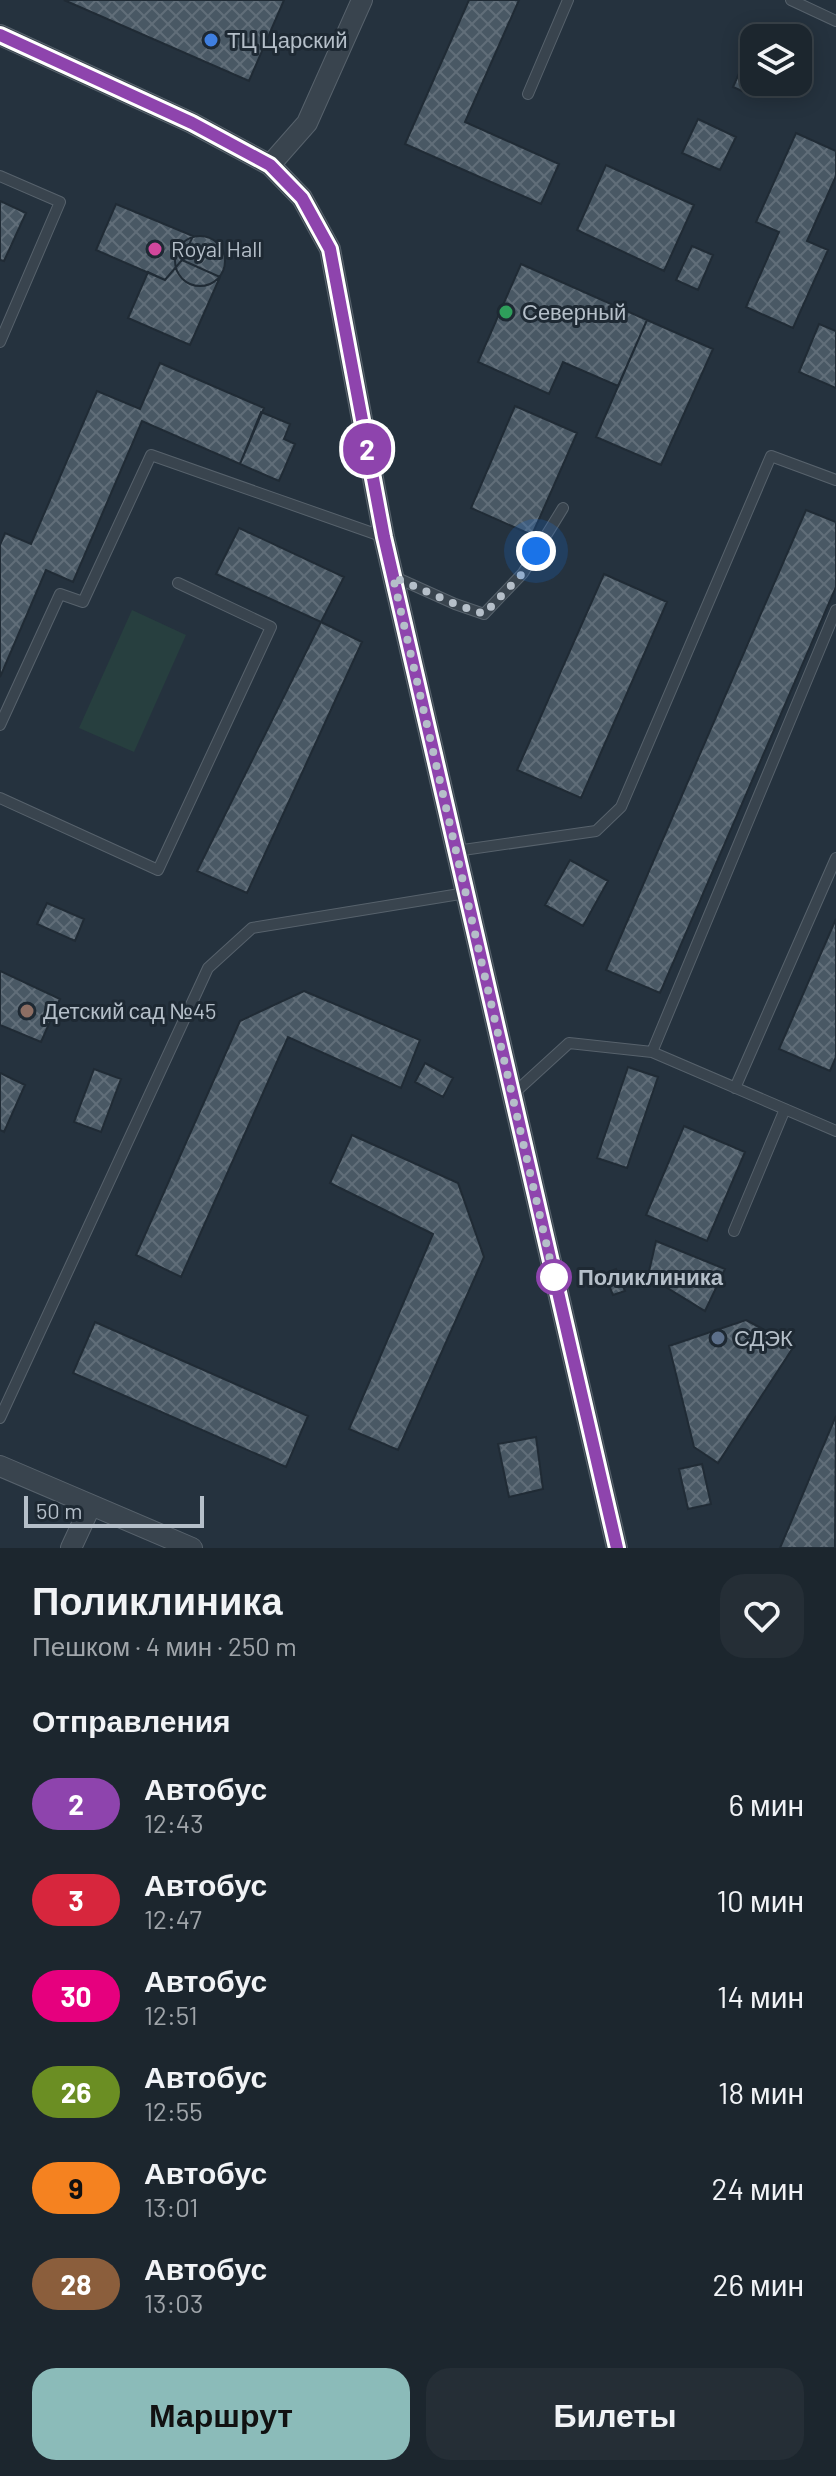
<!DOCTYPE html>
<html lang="ru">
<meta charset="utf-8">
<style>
body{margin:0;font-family:Barlow,sans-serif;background:#252e36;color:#f1f3f6;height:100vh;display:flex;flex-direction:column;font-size:30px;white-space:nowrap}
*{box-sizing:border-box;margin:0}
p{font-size:26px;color:#a0a5aa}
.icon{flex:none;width:44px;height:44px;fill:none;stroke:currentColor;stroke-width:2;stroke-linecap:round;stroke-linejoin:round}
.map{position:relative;height:1548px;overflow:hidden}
.panel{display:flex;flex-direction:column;background:#1c262e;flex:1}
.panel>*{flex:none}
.badge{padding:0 16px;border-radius:26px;font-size:28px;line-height:52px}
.tools{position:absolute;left:740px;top:24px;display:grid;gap:16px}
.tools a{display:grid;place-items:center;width:72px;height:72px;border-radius:16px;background:#1c262e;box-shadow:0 4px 20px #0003,0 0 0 2px #3a434a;font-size:40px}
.scale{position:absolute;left:24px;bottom:20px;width:180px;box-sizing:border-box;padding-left:8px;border:4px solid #b5bfc9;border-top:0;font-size:22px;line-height:28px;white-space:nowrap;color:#b5bfc9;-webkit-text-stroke:6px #1e2933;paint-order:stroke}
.you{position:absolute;width:40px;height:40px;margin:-20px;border:6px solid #fff;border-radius:50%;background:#1a73e8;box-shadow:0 0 0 12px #1a73e833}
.map>.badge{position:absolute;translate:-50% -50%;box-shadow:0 0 0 4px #fff}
h2{padding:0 32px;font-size:30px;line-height:72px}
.round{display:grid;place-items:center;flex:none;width:84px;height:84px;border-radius:24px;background:#252e36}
.headline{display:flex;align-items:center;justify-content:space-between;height:136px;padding:0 32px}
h1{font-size:38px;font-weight:700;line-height:60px}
.cta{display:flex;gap:16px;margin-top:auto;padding:16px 32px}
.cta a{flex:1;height:92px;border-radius:24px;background:#8bbbb9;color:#111;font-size:32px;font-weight:700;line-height:92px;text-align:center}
.cta a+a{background:#252e36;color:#f1f3f6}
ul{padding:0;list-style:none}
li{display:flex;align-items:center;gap:24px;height:96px;padding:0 32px}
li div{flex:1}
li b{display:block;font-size:30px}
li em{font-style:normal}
li .badge{min-width:88px;font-weight:700;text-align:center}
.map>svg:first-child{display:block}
.green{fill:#273f3f}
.building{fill:url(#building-cross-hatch);stroke:#202b35;stroke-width:2}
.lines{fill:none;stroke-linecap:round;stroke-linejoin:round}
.service-casing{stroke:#57626c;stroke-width:12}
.minor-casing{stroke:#57626c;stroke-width:22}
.service{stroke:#39444e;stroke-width:10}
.minor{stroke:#39444e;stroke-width:20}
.line-casing{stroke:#fff;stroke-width:18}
.line{stroke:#8e44ad;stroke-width:12}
.walk{stroke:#b5bfc9;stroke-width:8;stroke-dasharray:0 14.4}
.shop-dot{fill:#3f7fe0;stroke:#1e2933;stroke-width:3}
.hotel-dot{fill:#d1479c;stroke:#1e2933;stroke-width:3}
.leisure-dot{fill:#2e9e5b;stroke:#1e2933;stroke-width:3}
.education-dot{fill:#8d6e63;stroke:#1e2933;stroke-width:3}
.stop-dot{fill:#fff;stroke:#8e44ad;stroke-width:4}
.service-dot{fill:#5c6f8a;stroke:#1e2933;stroke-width:3}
.labels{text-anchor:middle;stroke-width:6;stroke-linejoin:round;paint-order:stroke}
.poi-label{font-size:22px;fill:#b5bfc9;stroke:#1e2933;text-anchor:start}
.stop-label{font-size:22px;font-weight:bold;fill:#b5bfc9;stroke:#1e2933;text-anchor:start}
</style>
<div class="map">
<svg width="836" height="1548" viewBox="0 0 836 1548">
<defs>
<pattern id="building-cross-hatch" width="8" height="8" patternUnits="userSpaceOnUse" patternTransform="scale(2)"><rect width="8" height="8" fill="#495864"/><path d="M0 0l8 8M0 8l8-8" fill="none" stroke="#616e79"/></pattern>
</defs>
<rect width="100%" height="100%" fill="#25323e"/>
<!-- green -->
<path class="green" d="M132,610L186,635L134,752L79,728Z"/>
<!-- building -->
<path class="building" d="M64,0H284L249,81Z
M469,0H519L465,122L559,164L541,204L405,144Z
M742,67L754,72V82H759L753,96L733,87Z
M698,119L736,137L720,170L682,153Z
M796,133L836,151V176L807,241L828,250L793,328L746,307L779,232L756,222Z
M606,165L694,205L664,271L577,230Z
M0,201L26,213L4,261L0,260Z
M116,204L193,236L182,260L165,280L96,250Z
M175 261a25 25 0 1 1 50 0a25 25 0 1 1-50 0Z
M692,246L713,255L698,290L676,280Z
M182,260L220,277L190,345L128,318L148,272L165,280Z
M521,264L647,320L618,386L563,362L549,394L478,362Z
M647,320L713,349L661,465L596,437Z
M819,324L836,331V388L799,372Z
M160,363L264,408L240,464L142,421L73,582L46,570L0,677V545L5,533L31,544L97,391L140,409Z
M515,406L577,433L532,535L471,508Z
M261,412L290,424L284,439L295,444L279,481L240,464Z
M806,510L836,522V587L660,993L606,970Z
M239,528L344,577L321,622L216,574Z
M604,574L667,602L581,798L517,770Z
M321,622L362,642L247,893L197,871Z
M570,860L608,881L583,926L545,905Z
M47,903L84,919L75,941L37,924Z
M836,919V1057L830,1071L779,1049Z
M0,971L60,999L41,1042L0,1025Z
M304,991L420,1040L401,1088L288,1037L181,1277L136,1255L240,1021Z
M425,1063L453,1078L443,1097L415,1082Z
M628,1067L658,1077L627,1168L597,1158Z
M94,1069L121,1079L101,1132L74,1122Z
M0,1073L25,1085L4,1132L0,1130Z
M684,1126L745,1152L707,1241L646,1215Z
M352,1135L458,1183L484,1257L398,1450L349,1429L433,1234L330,1183Z
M656,1241L725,1269L705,1311L648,1276Z
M616,1269L625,1291L613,1295L604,1274Z
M746,1320L794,1346L718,1463L694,1447L669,1346Z
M95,1322L308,1416L286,1467L73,1373Z
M836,1416L835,1548H780Z
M536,1437L543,1489L509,1497L498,1444Z
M702,1464L711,1504L688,1509L679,1469Z"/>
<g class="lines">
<defs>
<path id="service" d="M791,0L836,21
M528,94L568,0
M0,176L60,202L0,342
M395,577L455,604L484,614L523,573L563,508
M0,725L60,594L83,602L151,455L384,537
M0,798L158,870L271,627L178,583
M456,851L596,831L621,807L771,456L836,480
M652,1052L836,610
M735,1088L836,858
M512,1095L569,1043L652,1052L836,1131
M734,1231L785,1109
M0,1418L208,968L252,928L466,893"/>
<path id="minor" d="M0,35L192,123L270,165L302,198L330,249L384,537L617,1548
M270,165L307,123L362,0
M0,1466L192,1548
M71,1548L91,1505"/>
</defs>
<!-- service casing -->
<use href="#service" class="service-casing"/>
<!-- minor casing -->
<use href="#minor" class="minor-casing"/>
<!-- service -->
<use href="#service" class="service"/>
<!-- minor -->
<use href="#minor" class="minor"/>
</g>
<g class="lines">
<defs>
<path id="line" d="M0,35L192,123L270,165L302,198L330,249L384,537L617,1548"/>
</defs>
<!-- line casing -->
<use href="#line" class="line-casing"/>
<!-- line -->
<use href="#line" class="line"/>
<!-- walk -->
<path class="walk" d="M536,551L523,573L484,614L455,604L393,577L554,1277"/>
</g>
<!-- markers -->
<circle class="shop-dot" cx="211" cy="40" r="8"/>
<circle class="hotel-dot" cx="155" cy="249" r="8"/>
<circle class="leisure-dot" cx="506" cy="312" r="8"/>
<circle class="education-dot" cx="27" cy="1011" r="8"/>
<circle class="stop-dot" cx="554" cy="1277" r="16"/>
<circle class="service-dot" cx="718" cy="1338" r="8"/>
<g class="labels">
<!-- poi labels -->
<g class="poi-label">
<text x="227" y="48">ТЦ Царский</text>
<text x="171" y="257">Royal Hall</text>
<text x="522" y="320">Северный</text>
<text x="43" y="1019">Детский сад №45</text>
<text x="734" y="1346">СДЭК</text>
</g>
<!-- stop labels -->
<g class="stop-label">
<text x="578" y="1285">Поликлиника</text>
</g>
</g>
</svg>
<div class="tools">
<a><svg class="icon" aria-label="layers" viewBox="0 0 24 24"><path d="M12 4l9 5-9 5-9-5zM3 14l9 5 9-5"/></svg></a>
</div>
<div class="scale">50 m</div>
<div class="you" style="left:536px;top:551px"></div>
<b class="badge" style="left:367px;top:449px;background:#8e44ad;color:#fff">2</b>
</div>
<section class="panel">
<div class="headline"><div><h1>Поликлиника</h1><p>Пешком · 4 мин · 250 m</p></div><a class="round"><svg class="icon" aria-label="heart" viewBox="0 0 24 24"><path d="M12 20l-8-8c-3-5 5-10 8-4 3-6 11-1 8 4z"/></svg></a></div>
<h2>Отправления</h2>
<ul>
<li><span class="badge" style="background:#8e44ad;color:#fff">2</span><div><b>Автобус</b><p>12:43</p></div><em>6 мин</em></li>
<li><span class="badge" style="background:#d7263d;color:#fff">3</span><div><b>Автобус</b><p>12:47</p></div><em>10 мин</em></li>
<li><span class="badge" style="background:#e6007e;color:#fff">30</span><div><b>Автобус</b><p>12:51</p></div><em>14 мин</em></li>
<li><span class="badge" style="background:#6b8e23;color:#fff">26</span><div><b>Автобус</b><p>12:55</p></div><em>18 мин</em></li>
<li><span class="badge" style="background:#f58220;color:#111">9</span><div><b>Автобус</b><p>13:01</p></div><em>24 мин</em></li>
<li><span class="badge" style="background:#8b5e3c;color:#fff">28</span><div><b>Автобус</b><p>13:03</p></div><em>26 мин</em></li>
</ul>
<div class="cta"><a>Маршрут</a><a>Билеты</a></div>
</section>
